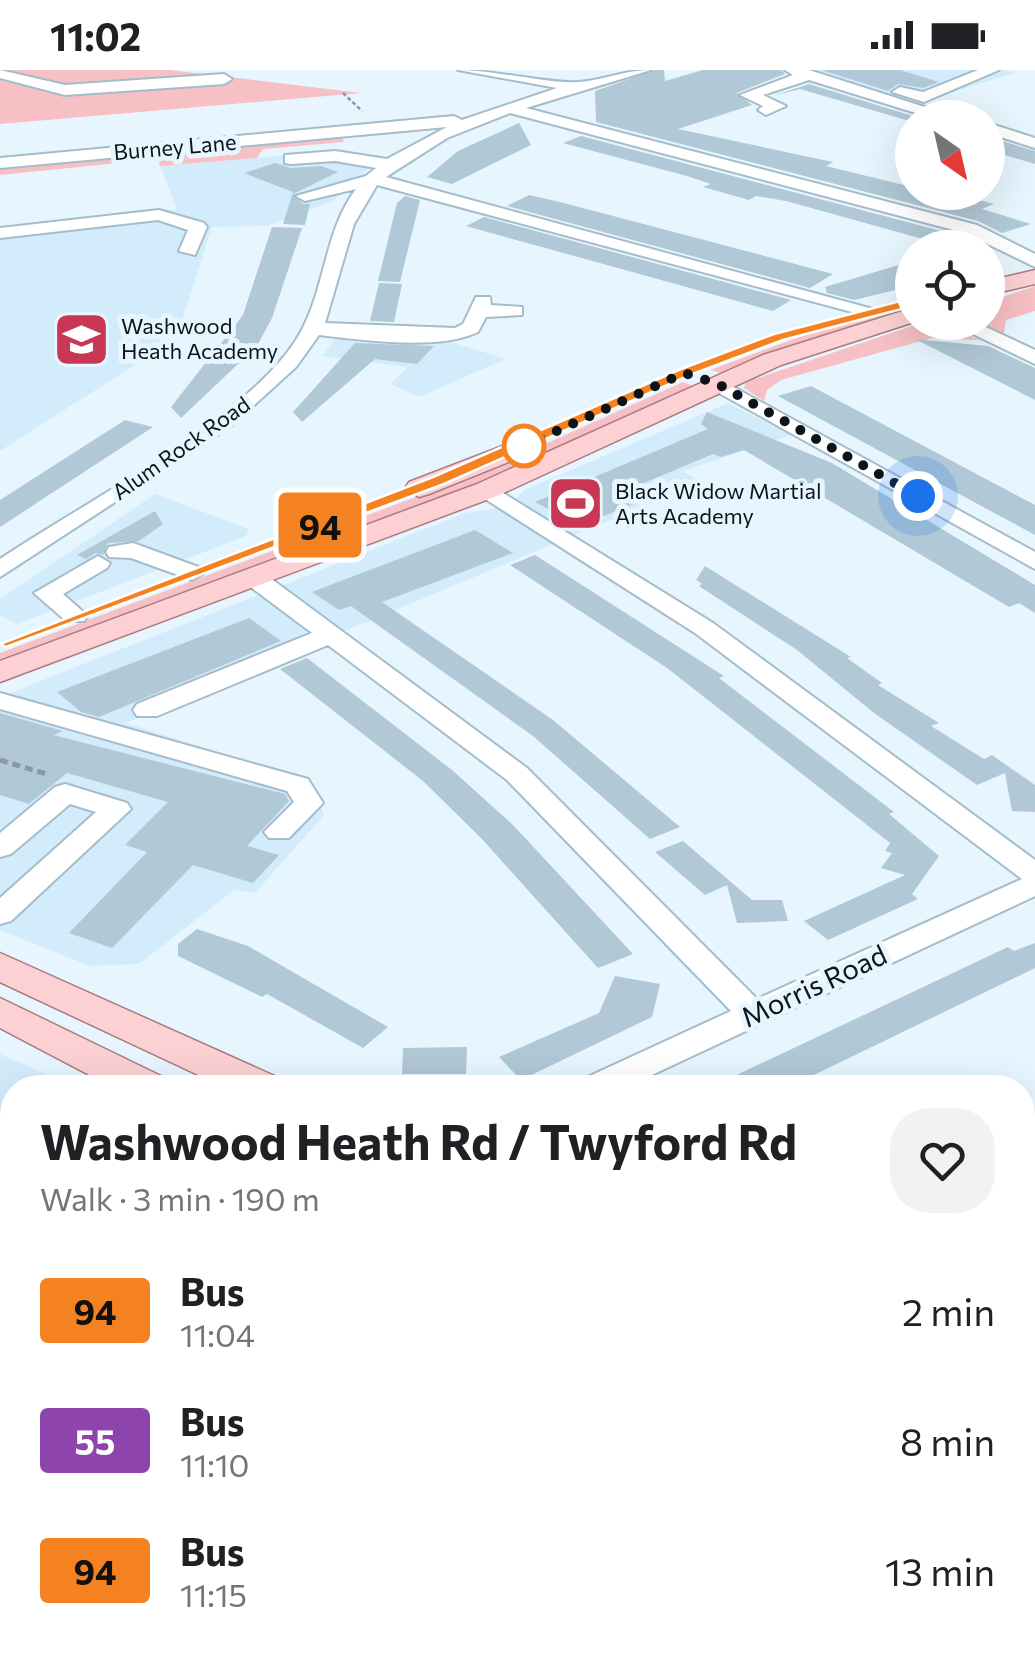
<!DOCTYPE html>
<meta charset="utf-8">
<style>
body{margin:0;font-family:Commissioner,sans-serif;background:#f2f2f2;color:#202124;height:100vh;display:flex;flex-direction:column;font-size:38px;white-space:nowrap}
*{box-sizing:border-box;margin:0}
p{font-size:32px;color:#757577}
.icon{flex:none;width:55px;height:55px;fill:none;stroke:currentColor;stroke-width:2;stroke-linecap:round;stroke-linejoin:round}
.map{position:relative;flex:1;overflow:hidden}
.details{position:absolute;left:0px;top:1005px;width:1035px;height:582px;display:flex;flex-direction:column;background:#fff;border-radius:40px 40px 0 0;box-shadow:0 10px 40px #0002}
.details>*{flex:none}
.badge{padding:0 20px;border-radius:8px;font-size:35px;line-height:65px}
.needle{width:65px;rotate:146deg}
.controls{position:absolute;left:895px;top:30px;display:grid;gap:20px}
.controls a{display:grid;place-items:center;width:110px;height:110px;border-radius:50%;background:#fff;box-shadow:0 10px 40px #0002;font-size:50px}
.you{position:absolute;width:50px;height:50px;margin:-25px;border:8px solid #fff;border-radius:50%;background:#1a73e8;box-shadow:0 0 0 15px #1a73e833}
.map>.badge{position:absolute;translate:-50% -50%;box-shadow:0 0 0 5px #fff}
.round{display:grid;place-items:center;flex:none;width:105px;height:105px;border-radius:40px;background:#f2f2f2}
.overview{display:flex;align-items:center;justify-content:space-between;height:170px;padding:0 40px}
h1{font-size:48px;font-weight:700;line-height:75px}
ul{padding:0;list-style:none}
li{display:flex;align-items:center;gap:30px;height:130px;padding:0 40px}
li div{flex:1}
li b{display:block;font-size:38px}
li em{font-style:normal}
li .badge{min-width:110px;font-weight:700;text-align:center}
.status{display:flex;justify-content:space-between;align-items:center;height:70px;padding:0 50px;background:#fff;direction:ltr}
.status svg{height:28px;fill:currentColor}
.map>svg:first-child{display:block}
.built{fill:#d3ecfc}
.green{fill:#f7c0c4}
.building{fill:#b1c8d6}
.lines{fill:none;stroke-linecap:round;stroke-linejoin:round}
.minor-casing{stroke:#a5bcca;stroke-width:4}
.major-casing{stroke:#a87b80;stroke-width:3}
.path-far1{stroke:#8d99a0;stroke-width:2.5;stroke-dasharray:4 2.5;stroke-linecap:butt}
.path{stroke:#8d99a0;stroke-width:5;stroke-dasharray:8 5;stroke-linecap:butt}
.minor{fill:#fff;fill-rule:evenodd}
.major{fill:#fdd1d4;fill-rule:evenodd}
.line{fill:#f58220;stroke:#fff;stroke-width:2.5}
.walk{stroke:#0c1419;stroke-width:10;stroke-dasharray:0 18}
.stop-dot{fill:#fff;stroke:#f58220;stroke-width:5}
.labels{text-anchor:middle;stroke-width:10;stroke-linejoin:round;paint-order:stroke}
.far-street-label{font-size:22px;fill:#0c1419;stroke:#e7f6fe}
.far-poi-label{font-size:22px;fill:#0c1419;stroke:#e7f6fe;text-anchor:start}
.street-label{font-size:28px;fill:#0c1419;stroke:#e7f6fe}
</style>
<div class="status"><b>11:02</b><svg viewBox="0 0 49 12"><path d="M0 12V9h3v3zM5 12V6h3v6zM10 12V3h3v9zM15 12V0h3v12zM26 1h20v11H26zM47 4h2v5h-2z"/></svg></div>
<div class="map">
<svg width="1035" height="1587" viewBox="0 0 1035 1587">
<rect width="100%" height="100%" fill="#e7f6fe"/>
<!-- built -->
<path class="built" d="M808,0H1006L1015,3L919,32Z
M347,80L379,89L333,131L267,156L212,157L183,247L143,290L0,381V157L177,139L160,96Z
M340,262L451,272L506,289L419,327L390,314L408,297L322,286Z
M728,333L791,365L683,401L701,412L126,653L312,712L324,745L255,823L234,820L139,894L90,896L0,860V627L465,443L497,438L519,450L535,444L516,429L524,420Z
M155,424L249,459L246,466L17,554L0,545V529Z
M0,984L76,1017L12,1018V1296L0,1298Z"/>
<!-- green -->
<path class="green" d="M0,0H170L361,23L0,54Z
M341,65L344,72L263,79L257,88L160,96L158,89L0,105V97Z
M1035,216V241L1006,250L1004,264L979,253L988,252V232Z
M905,236L912,240L724,304L710,300L815,261Z
M921,253H942L979,270L932,268L781,310L767,320L764,331L744,318L746,312Z
M683,312L696,317L483,416L0,593V583L485,401Z"/>
<!-- building -->
<path class="building" d="M655,0H664L665,11L703,0H781L785,4L737,23L752,35L678,59L833,92L826,96L912,117V122H949L994,134L982,139L1031,154L1002,163L978,151L596,52L595,21Z
M821,0H900L939,12L923,18L898,14L888,21Z
M809,14L916,47L906,50L800,19L773,26Z
M519,53L531,75L452,114L427,107L458,81Z
M581,66L964,167L971,170L948,176L786,131L756,126L749,130L703,117L711,114L687,106L563,73Z
M992,68L1035,81V94L988,80V70Z
M275,93L291,98L321,96L338,102L293,124L303,134H310L305,155L283,154L293,122L244,103Z
M529,125L560,132L833,204L810,218L507,136Z
M405,126L420,130L400,212L378,211L397,133Z
M484,147L791,230L773,241L466,156Z
M272,157L302,158L272,248L257,276L181,348L171,337L243,245Z
M912,191V216L854,230L827,223L825,217Z
M379,213L402,214L394,252L370,251Z
M915,269L988,276L1035,298V330Z
M355,273L434,276L417,294L375,289L302,352L293,342Z
M811,316L1035,435V465L778,326Z
M707,342L832,393L1035,515V543L1019,533L1009,537L744,380L721,387L713,384L632,418L641,422L631,426L640,431L589,452L577,446L568,449L535,432L708,359L701,354Z
M125,350L153,357L0,457V430Z
M155,441L163,454L139,471L108,473L103,485L96,483L86,489L77,485Z
M475,460L513,483L382,532L553,650L680,757L650,769L533,666L351,536L339,540L312,522Z
M535,485L724,606L719,608L894,742L889,744L939,786L912,824L918,829L828,870L804,851L905,805L881,798L892,783L885,781L890,773L667,598L510,495Z
M705,496L851,587L847,588L882,613L878,615L939,653L931,656L984,689L992,685L1035,715V742L1012,741L1005,703L977,715L874,643L797,580L699,516L702,514L696,510Z
M249,548L281,571L99,647L81,642L57,622Z
M307,588L452,700L513,755L633,884L598,898L482,769L423,711L280,599Z
M0,643L63,661L53,665L285,724L289,731L247,776L279,785L253,813L193,795L112,878L69,863L147,782L125,775L168,732L67,703L29,734L0,725Z
M683,771L752,830H782L788,851L737,853L727,815L705,825L655,782Z
M197,859L248,876L388,957L363,978L267,924L262,927L178,886V874Z
M1035,873V898L787,1018H709L1008,877L1014,881Z
M615,906L660,914L652,947L521,1010L499,987L599,943Z
M467,977L466,1004H402L403,978Z"/>
<g class="lines">
<defs>
<path id="minor" d="M0,0L65,15L224,4L232,9L224,14L65,25L0,8Z
M458,0C496,0 547,14 579,12C604,10 625,0 651,0L526,38L977,155L1035,184V197L965,163L510,43L447,68L386,107L884,242L867,246L377,115L354,154L325,253L455,258L463,254L476,227H490L491,235L522,237V245L486,247L478,262C438,281 363,270 319,265L296,297L230,357L0,507V489C83,433 239,354 294,273C326,226 322,164 356,119L305,131L296,126L366,106L376,98L335,91L291,94L285,93V85L335,81L387,89L447,57L0,98V88L454,46L462,50L557,18Z
M785,0H809L959,48H932L809,10L763,25L786,36L766,45L758,40L763,36L740,25L793,5Z
M978,0H999L924,32L892,22L900,17L923,22Z
M988,53L1035,68V78L988,63Z
M159,140L204,153L207,157L195,185L179,181L188,160L158,150L0,168V158Z
M948,252H975L1035,280V294Z
M717,308L1035,482V499L710,318V310Z
M487,413L713,553L1035,790V826L624,1018H576L581,1010L731,941L507,710L328,575L157,646H137L133,640L137,634L312,563L244,512L241,507L244,502H262L527,698L757,929L1022,809L695,563L479,425L475,420Z
M133,473L201,498L204,503L192,510L131,488L109,487L106,482L109,477Z
M98,486L110,493L107,498L63,524L88,546L84,551H66L34,523Z
M0,623L308,709L323,733L289,768H269L264,762L294,732L287,721L0,639Z
M65,714L127,733L131,739L11,851L0,854V828L96,742L70,734L11,784L0,787V763L55,717Z
M12,1129V1168L0,1172V1132Z
M108,1575H152L154,1587H110Z"/>
<path id="major" d="M1035,200V214L988,225V211Z
M912,238L914,252L781,295L497,426L0,612V591L477,414L763,285Z
M531,365L541,367L545,373L541,379L429,424L419,427L405,418L409,412Z
M0,883L279,1008L285,1018H226L0,912Z
M0,928L165,1008L171,1018H114L0,958Z
M1022,1272L1035,1275V1313L1022,1310Z
M1022,1343L1035,1345V1387L1022,1385Z"/>
</defs>
<!-- minor casing -->
<use href="#minor" class="minor-casing"/>
<!-- major casing -->
<use href="#major" class="major-casing"/>
<!-- path-far1 -->
<path class="path-far1" d="M343,23L362,41"/>
<!-- path -->
<path class="path" d="M0,690L50,705"/>
<!-- minor -->
<use href="#minor" class="minor"/>
<!-- major -->
<use href="#major" class="major"/>
</g>
<!-- line -->
<path class="line" d="M912,228L917,235L783,270L690,305L444,414L6,577L0,574L433,407L681,299L774,264Z"/>
<g class="lines">
<!-- walk -->
<path class="walk" d="M524,376L684,303L718,314L918,426"/>
</g>
<!-- icons -->
<defs>
<symbol id="school-square" viewBox="-11 -11 22 22"><rect x="-9" y="-9" width="18" height="18" rx="4" fill="#c83854" stroke="#e7f6fe"/><path d="M0-5L7-2L0 1L-7-2ZM-4 1L0 2.5L4 1V4Q0 6-4 4Z" fill="#fff"/></symbol>
<symbol id="stadium-square" viewBox="-11 -11 22 22"><rect x="-9" y="-9" width="18" height="18" rx="4" fill="#c83854" stroke="#e7f6fe"/><path d="M0-5a6.5 5 0 1 0 0 10a6.5 5 0 1 0 0-10ZM-3.5-1.8h7v3.6h-7Z" fill="#fff"/></symbol>
</defs>
<g fill-rule="evenodd">
<use href="#school-square" x="50" y="238" width="63" height="63"/>
<use href="#stadium-square" x="544" y="402" width="63" height="63"/>
</g>
<!-- markers -->
<circle class="stop-dot" cx="524" cy="376" r="20"/>
<g class="labels">
<!-- far-street labels -->
<g class="far-street-label">
<text transform="translate(175 77) rotate(-5)" y="8">Burney Lane</text>
<text transform="translate(181 378) rotate(-35)" y="8">Alum Rock Road</text>
</g>
<!-- far-poi labels -->
<g class="far-poi-label">
<text x="121" y="264">Washwood<tspan x="121" dy="25">Heath Academy</tspan></text>
<text x="615" y="429">Black Widow Martial<tspan x="615" dy="25">Arts Academy</tspan></text>
</g>
<!-- street labels -->
<g class="street-label">
<text transform="translate(814 916) rotate(-25)" y="10">Morris Road</text>
</g>
</g>
</svg>
<div class="controls">
<a><svg class="needle" viewBox="-14 -14 28 28"><path d="M0-13l5 13h-10z" fill="#e53935"/><path d="M0 13l5-13h-10z" fill="#757577"/></svg></a>
<a><svg class="icon" aria-label="locate" viewBox="0 0 24 24"><circle cx="12" cy="12" r="6"/><path d="M12 2v4M12 18v4M2 12h4M18 12h4"/></svg></a>
</div>
<div class="you" style="left:918px;top:426px"></div>
<b class="badge" style="left:320px;top:455px;background:#f58220;color:#111">94</b>
<section class="details">
<div class="overview"><div><h1>Washwood Heath Rd / Twyford Rd</h1><p>Walk · 3 min · 190 m</p></div><a class="round"><svg class="icon" aria-label="heart" viewBox="0 0 24 24"><path d="M12 20l-8-8c-3-5 5-10 8-4 3-6 11-1 8 4z"/></svg></a></div>
<ul>
<li><span class="badge" style="background:#f58220;color:#111">94</span><div><b>Bus</b><p>11:04</p></div><em>2 min</em></li>
<li><span class="badge" style="background:#8e44ad;color:#fff">55</span><div><b>Bus</b><p>11:10</p></div><em>8 min</em></li>
<li><span class="badge" style="background:#f58220;color:#111">94</span><div><b>Bus</b><p>11:15</p></div><em>13 min</em></li>
</ul>
</section>
</div>
